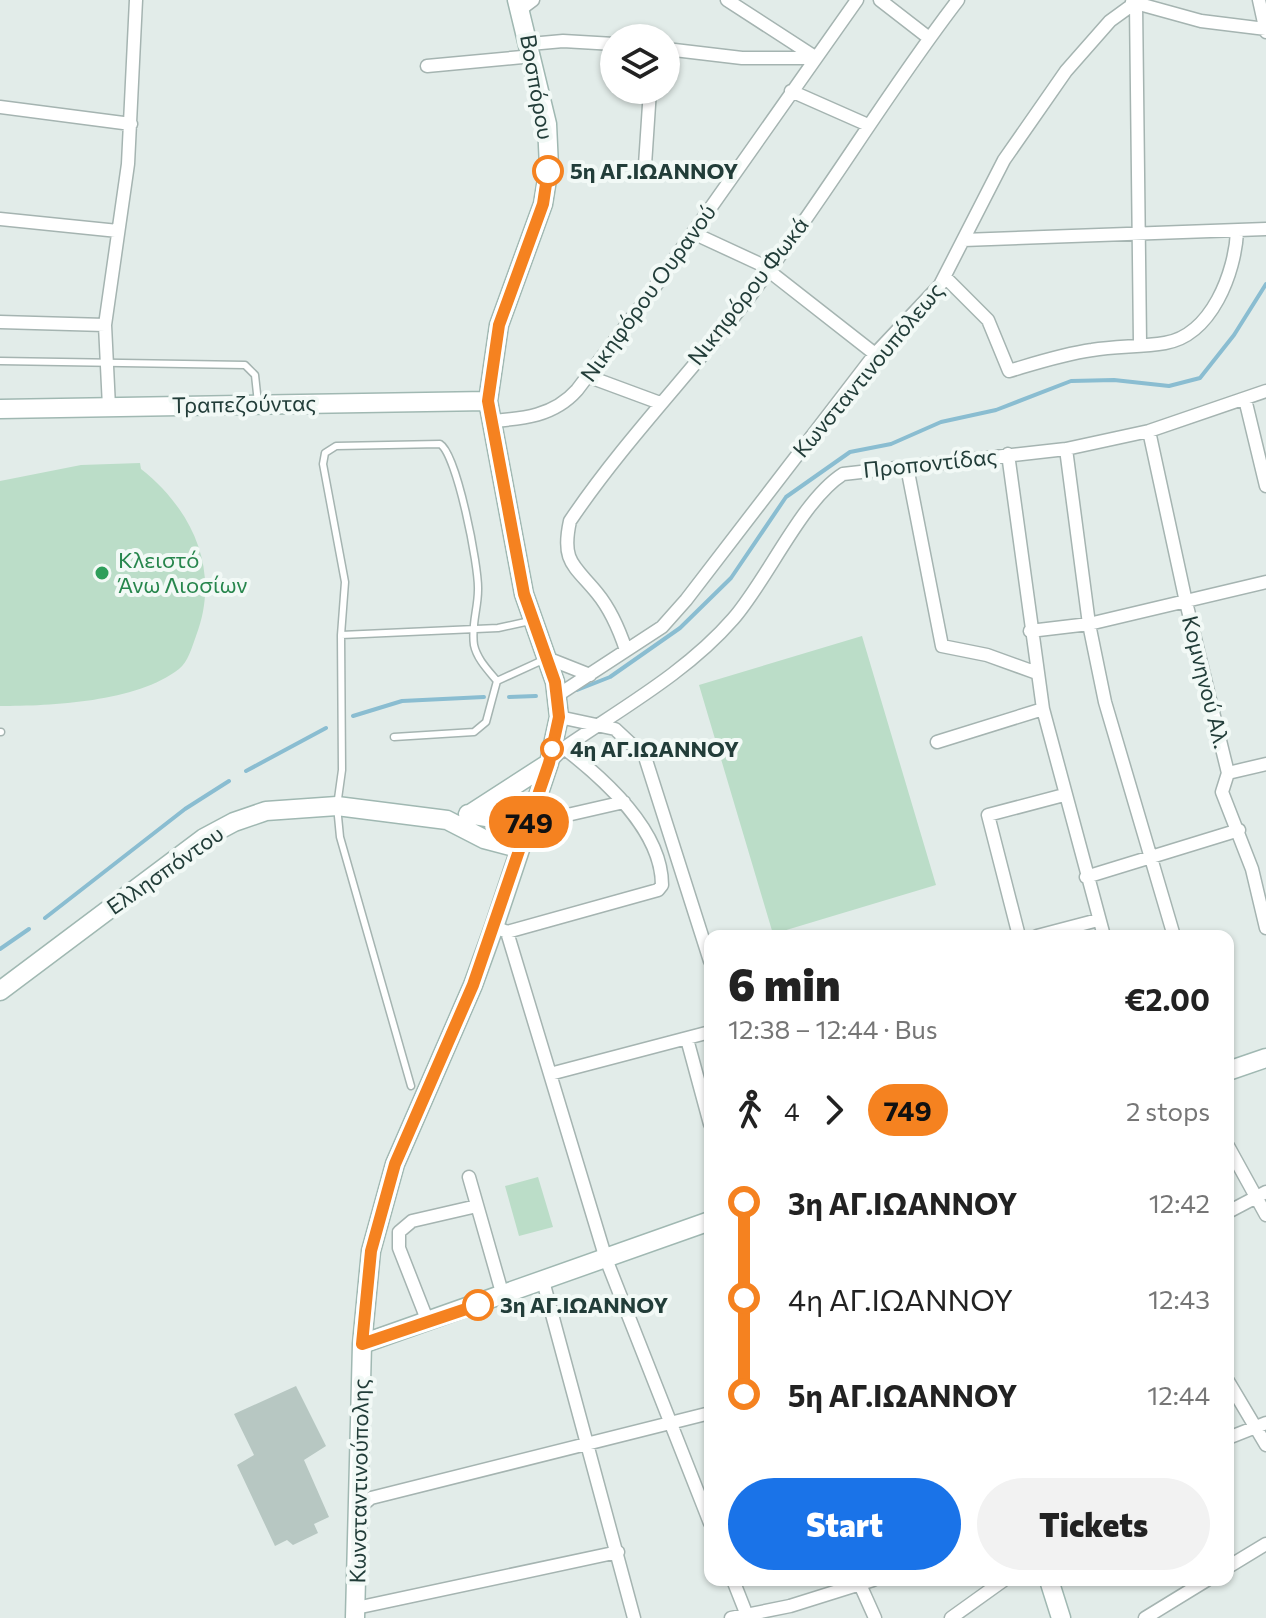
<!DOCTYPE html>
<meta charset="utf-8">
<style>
body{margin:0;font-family:Commissioner,sans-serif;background:#f2f2f2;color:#222;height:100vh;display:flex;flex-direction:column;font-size:30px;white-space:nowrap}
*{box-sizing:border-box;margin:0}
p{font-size:26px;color:#767676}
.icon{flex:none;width:44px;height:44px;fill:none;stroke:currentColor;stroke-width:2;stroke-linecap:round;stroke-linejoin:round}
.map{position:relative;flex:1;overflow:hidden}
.drawer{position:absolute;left:704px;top:930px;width:530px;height:656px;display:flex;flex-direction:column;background:#fff;border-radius:16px;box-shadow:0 2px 6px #0004}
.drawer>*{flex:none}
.badge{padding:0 16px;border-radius:26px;font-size:28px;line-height:52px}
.buttons{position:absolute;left:600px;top:24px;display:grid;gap:16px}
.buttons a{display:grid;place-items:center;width:80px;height:80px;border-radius:50%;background:#fff;box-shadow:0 2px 6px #0004;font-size:40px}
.map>.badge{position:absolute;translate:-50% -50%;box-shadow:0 0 0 4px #fff}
.legs{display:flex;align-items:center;gap:12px;height:88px;padding:0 24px;font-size:26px}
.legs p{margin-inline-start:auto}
.summary{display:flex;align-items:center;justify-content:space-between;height:136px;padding:0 24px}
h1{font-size:44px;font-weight:800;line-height:60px}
.cta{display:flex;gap:16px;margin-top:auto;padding:16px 24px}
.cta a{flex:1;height:92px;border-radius:48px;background:#1a73e8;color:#fff;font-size:32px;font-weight:800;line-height:92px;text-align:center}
.cta a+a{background:#f2f2f2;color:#222}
ul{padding:0 24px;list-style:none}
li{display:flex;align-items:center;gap:28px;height:96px;font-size:30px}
li i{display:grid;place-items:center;width:12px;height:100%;margin:0 10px;background:currentColor}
li i::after{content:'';width:20px;height:20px;margin:-10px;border:6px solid;border-radius:50%;background:#fff}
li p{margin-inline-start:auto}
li:first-child i{background:linear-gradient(#0000 50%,currentColor 0)}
li:last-child i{background:linear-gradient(currentColor 50%,#0000 0)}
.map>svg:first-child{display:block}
.pitch{fill:#bbddc8}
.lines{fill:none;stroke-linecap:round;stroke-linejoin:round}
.stream{stroke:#8abdd1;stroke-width:4}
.building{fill:#b7c7c2}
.lane-casing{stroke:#a5b4b1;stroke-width:9}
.street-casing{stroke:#a5b4b1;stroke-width:15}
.secondary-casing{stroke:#a0b8b2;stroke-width:21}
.lane{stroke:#fff;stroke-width:6}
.street{stroke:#fff;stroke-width:12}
.secondary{stroke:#fff;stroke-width:18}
.line-1-casing{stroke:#fff;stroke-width:18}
.line-1{stroke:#f58220;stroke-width:12}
.stop-1-dot{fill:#fff;stroke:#f58220;stroke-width:4}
.leisure-dot{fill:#2e9e5b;stroke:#f2f9f6;stroke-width:3}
.labels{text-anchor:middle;stroke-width:8;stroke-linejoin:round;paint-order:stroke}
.street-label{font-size:22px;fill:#223d39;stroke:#f2f9f6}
.stop-label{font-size:22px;font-weight:bold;fill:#223d39;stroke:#f2f9f6;text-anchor:start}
.leisure-label{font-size:22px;fill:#27864d;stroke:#f2f9f6;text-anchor:start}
</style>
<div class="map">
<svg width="1266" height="1618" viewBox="0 0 1266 1618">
<rect width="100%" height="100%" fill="#e2ece9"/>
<!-- pitch -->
<path class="pitch" d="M140,463L141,469C193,510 221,571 196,636C192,647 188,662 179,669C137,702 51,706 0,706V481L81,465Z
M862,636L936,885L773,934L699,685Z
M538,1177L553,1227L519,1236L505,1186Z"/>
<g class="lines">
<!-- stream -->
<path class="stream" d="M577,690L610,677L680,628L731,578L786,497L850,452L891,444L941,422L996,410L1071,381L1114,380L1169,386L1200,378L1234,335L1266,284
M509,697L536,696
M353,716L402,701L484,697
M246,771L326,728
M45,918L185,809L229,781
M0,949L29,929"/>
</g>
<!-- building -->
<path class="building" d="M296,1386L326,1446L304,1460L329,1517L314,1524L318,1533L293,1545L287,1540L275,1546L237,1465L254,1455L234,1414Z"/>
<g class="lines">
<defs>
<path id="lane" d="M0,361L245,365L255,375L258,403
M341,635L345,582L323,464L325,453L336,446L440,444C457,454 479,567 478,590C478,609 471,625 474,645C477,659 488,670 497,681L543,660
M0,732H1
M394,737L474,732L486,722L497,681
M411,1086L340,837L337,806L342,770L341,635L498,628L530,621"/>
<path id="street" d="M727,0L815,57
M880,0L929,38
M1259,0L1266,32
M1132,2L1201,21L1266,29
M1136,4L1140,343
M521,9L533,0
M530,44L563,41L614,44
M666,49L742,58H815
M427,66L533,56
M791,91L868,125
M0,107L131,124
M645,165L650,90
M0,219L118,231
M693,233L760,264L875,354
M963,240L1266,229
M945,277L988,320L1009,371C1036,363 1063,354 1092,350C1116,346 1141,347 1165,343C1212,335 1235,272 1237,232
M0,322L105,325
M587,376L660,403
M1245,399L1266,486
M109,407L105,325L128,164L136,0
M490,421C523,419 554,416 577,390L647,298L857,0
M1149,431L1186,602L1228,773L1222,792L1252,869L1266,928
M1066,449L1089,624L1105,702L1174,936
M1008,454L1043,709L1104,936
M907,467L942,646L987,655L1037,673
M1030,631L1089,624L1266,582
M626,650C619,629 611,610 597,593C574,565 561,562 570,521C630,432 708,356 770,269C835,181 891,87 958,0
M547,658L590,675
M558,695L662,627L686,600L875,354L940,285L1004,160L1066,71L1110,21L1139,0
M559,717L615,729L645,757L710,961
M937,742L1043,709
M551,761L564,748C622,708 687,672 733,619C768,579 801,501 843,474L1066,449L1149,431L1266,391
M1228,773L1266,764
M528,824L624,802
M1086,877L1239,830
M500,929L507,932L658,890L662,885C662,830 604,779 564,748
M507,932L606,1259L710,1523
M1019,936L988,815L1064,795
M1037,936L1098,920
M687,1039L710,1124
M550,1074L710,1032
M1228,1146L1266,1215
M469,1177L503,1296
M1228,1212L1266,1192
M543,1281L634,1618
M428,1322L399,1248V1232L412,1221L477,1206
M1228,1381L1266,1445
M1228,1438L1266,1423
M359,1508L371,1498L710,1413
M1228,1567L1266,1544
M733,1580L748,1618
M858,1580L875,1618
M356,1608L618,1552
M731,1618L790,1606L873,1580
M951,1618L1004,1580
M1145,1618L1207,1580"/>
<path id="secondary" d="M0,409L488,401
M468,814L528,824
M470,814L549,763
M0,991L204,838L234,822L266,811L337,806L447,820L484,839L518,848
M1228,1071L1266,1058
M362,1344L710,1221
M1049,1580L1061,1618
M355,1618L362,1344L371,1251L395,1164L473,985L494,927L549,763L559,717L555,682L524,594L488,401L499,325L543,204L549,167L547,124L517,0"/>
</defs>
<!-- lane casing -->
<use href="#lane" class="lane-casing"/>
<!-- street casing -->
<use href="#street" class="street-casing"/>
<!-- secondary casing -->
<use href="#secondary" class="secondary-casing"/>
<!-- lane -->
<use href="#lane" class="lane"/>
<!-- street -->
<use href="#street" class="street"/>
<!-- secondary -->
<use href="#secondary" class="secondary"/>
</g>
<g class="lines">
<defs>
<path id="line-1" d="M478,1305L362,1344L371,1251L395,1164L473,985L549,763L559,717L555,682L524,594L488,401L499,325L543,204L548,171"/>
</defs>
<!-- line-1 casing -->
<use href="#line-1" class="line-1-casing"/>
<!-- line-1 -->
<use href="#line-1" class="line-1"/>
</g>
<!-- markers -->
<g class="stop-1-dot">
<circle cx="548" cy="171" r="14"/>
<circle cx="552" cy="749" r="10"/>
<circle cx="478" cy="1305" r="14"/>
</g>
<circle class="leisure-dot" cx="102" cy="573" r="8"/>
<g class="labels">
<!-- street labels -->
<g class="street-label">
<text transform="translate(537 87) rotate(80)" y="8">Βοσπόρου</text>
<text transform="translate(748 291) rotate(-52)" y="8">Νικηφόρου Φωκά</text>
<text transform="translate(648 293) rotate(-54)" y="8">Νικηφόρου Ουρανού</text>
<text transform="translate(868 370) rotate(-50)" y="8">Κωνσταντινουπόλεως</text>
<text transform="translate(244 404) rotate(-1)" y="8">Τραπεζούντας</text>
<text transform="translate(930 463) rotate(-6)" y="8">Προποντίδας</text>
<text transform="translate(1206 682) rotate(76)" y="8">Κομνηνού Αλ.</text>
<text transform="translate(165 870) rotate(-35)" y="8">Ελλησπόντου</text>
<text transform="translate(359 1481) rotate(-89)" y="8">Κωνσταντινούπολης</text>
</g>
<!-- stop labels -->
<g class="stop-label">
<text x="570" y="179">5η ΑΓ.ΙΩΑΝΝΟΥ</text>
<text x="570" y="757">4η ΑΓ.ΙΩΑΝΝΟΥ</text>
<text x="500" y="1313">3η ΑΓ.ΙΩΑΝΝΟΥ</text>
</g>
<!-- leisure labels -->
<g class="leisure-label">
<text x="118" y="568">Κλειστό<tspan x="118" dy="25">Άνω Λιοσίων</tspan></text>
</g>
</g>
</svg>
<div class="buttons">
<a><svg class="icon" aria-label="layers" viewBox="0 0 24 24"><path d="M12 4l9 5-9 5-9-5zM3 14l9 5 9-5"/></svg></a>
</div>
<b class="badge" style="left:529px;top:822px;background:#f58220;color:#111">749</b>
<section class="drawer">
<div class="summary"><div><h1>6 min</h1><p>12:38 – 12:44 · Bus</p></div><b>€2.00</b></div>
<div class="legs"><svg class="icon" aria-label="walk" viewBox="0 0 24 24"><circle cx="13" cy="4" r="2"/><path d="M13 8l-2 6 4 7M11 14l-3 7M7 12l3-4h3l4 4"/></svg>4<svg class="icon" aria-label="forward" viewBox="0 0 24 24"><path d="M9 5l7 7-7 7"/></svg><b class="badge" style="background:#f58220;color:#111">749</b><p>2 stops</p></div>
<ul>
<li><i style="color:#f58220"></i><b>3η ΑΓ.ΙΩΑΝΝΟΥ</b><p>12:42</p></li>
<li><i style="color:#f58220"></i><span>4η ΑΓ.ΙΩΑΝΝΟΥ</span><p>12:43</p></li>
<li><i style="color:#f58220"></i><b>5η ΑΓ.ΙΩΑΝΝΟΥ</b><p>12:44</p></li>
</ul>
<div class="cta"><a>Start</a><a>Tickets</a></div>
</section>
</div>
